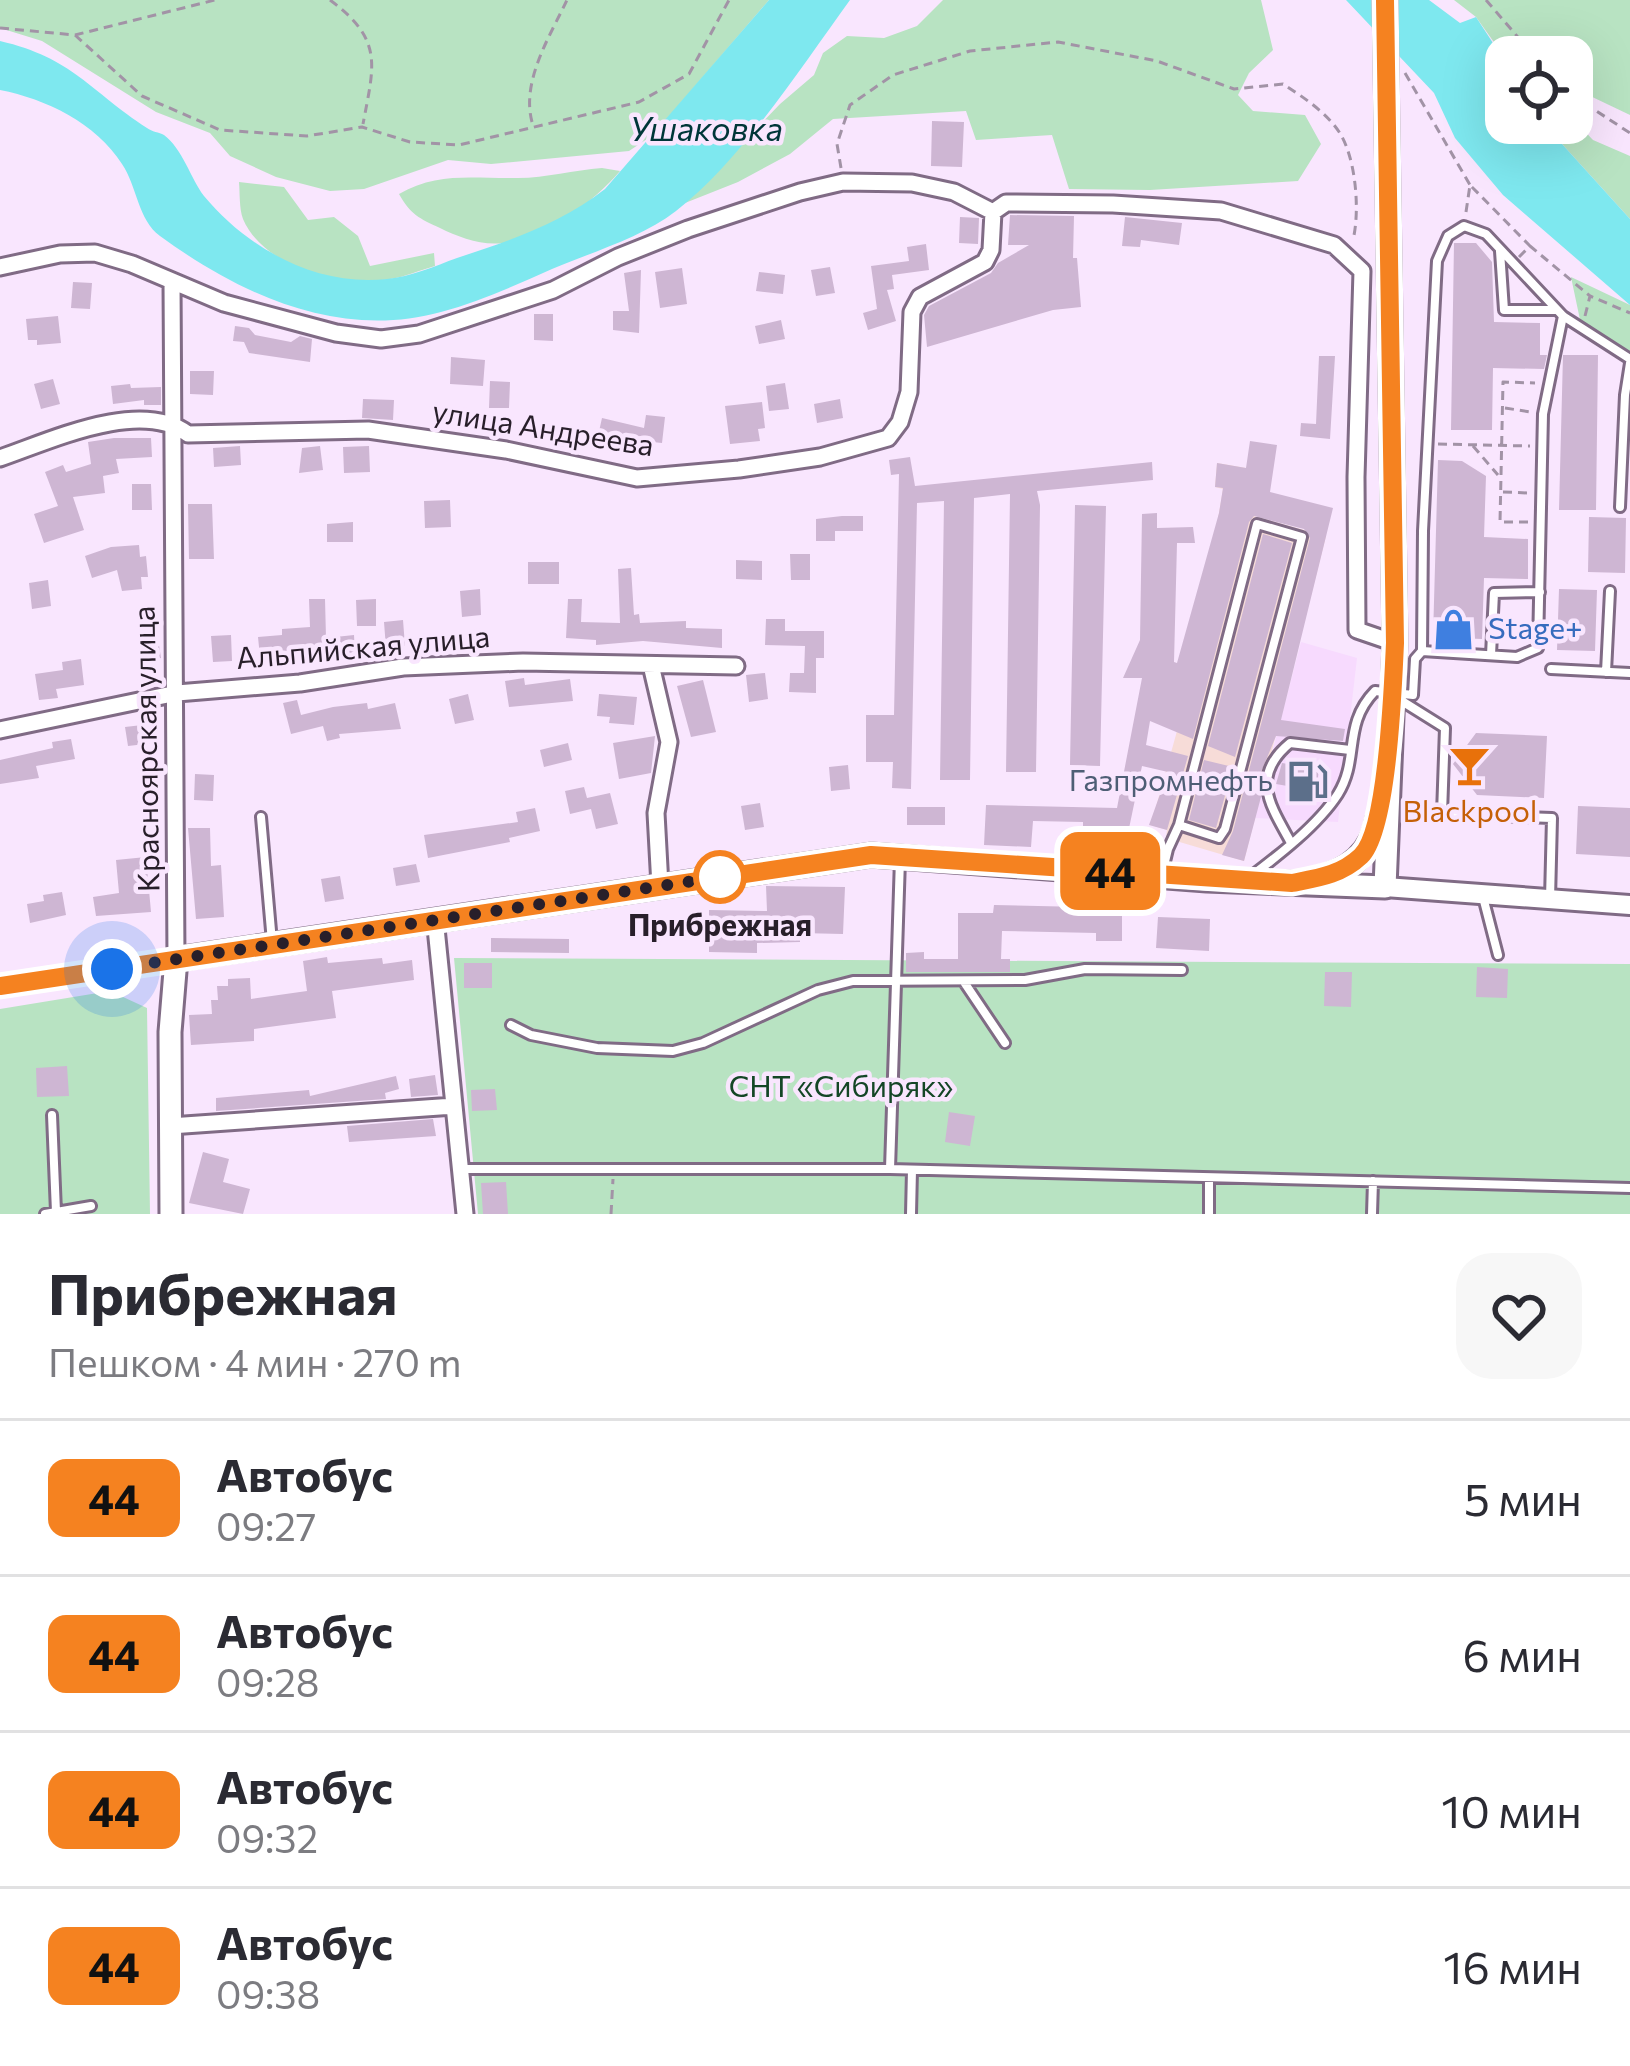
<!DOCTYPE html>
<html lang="ru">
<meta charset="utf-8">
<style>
body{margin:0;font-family:Commissioner,sans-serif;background:#f7f7f7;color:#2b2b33;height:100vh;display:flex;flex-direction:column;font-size:45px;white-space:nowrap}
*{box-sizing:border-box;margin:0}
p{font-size:39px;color:#7c7c81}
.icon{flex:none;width:66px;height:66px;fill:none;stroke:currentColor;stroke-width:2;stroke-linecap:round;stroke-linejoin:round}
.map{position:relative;height:1214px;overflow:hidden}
.side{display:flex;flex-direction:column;background:#fff;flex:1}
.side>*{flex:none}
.badge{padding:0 24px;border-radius:18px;font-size:42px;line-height:78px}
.controls{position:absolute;left:1485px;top:36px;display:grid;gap:24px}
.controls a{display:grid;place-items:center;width:108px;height:108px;border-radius:24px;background:#fff;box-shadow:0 12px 48px #0002;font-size:60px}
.you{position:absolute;width:60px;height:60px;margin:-30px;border:9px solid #fff;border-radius:50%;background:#1a73e8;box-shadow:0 0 0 18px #1a73e833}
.map>.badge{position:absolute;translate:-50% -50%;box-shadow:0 0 0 6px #fff}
.round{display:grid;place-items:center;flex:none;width:126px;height:126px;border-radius:36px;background:#f7f7f7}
.headline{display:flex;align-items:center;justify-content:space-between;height:204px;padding:0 48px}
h1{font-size:57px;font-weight:700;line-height:90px}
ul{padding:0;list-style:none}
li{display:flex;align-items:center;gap:36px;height:156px;padding:0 48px;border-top:3px solid #e1e1e2}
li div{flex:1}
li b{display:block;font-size:45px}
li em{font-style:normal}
li .badge{min-width:132px;font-weight:700;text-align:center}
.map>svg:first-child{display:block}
.built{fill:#f7dafe}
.industrial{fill:#f7dcd8}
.green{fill:#b8e3c2}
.water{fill:#7ee8ef}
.building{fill:#ceb6d3}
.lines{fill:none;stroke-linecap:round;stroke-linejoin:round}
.service-casing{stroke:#806b85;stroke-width:14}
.minor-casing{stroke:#806b85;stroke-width:21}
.tertiary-casing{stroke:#806b85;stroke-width:24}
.secondary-casing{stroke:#806b85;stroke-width:27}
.path{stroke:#a293a6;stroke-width:3;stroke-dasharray:9 6;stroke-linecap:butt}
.service{stroke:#fff;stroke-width:8}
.minor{stroke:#fff;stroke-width:15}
.tertiary{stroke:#fff;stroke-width:18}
.secondary{stroke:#fff;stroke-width:21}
.line-casing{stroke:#fff;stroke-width:27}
.line{stroke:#f58220;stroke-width:18}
.walk{stroke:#281f2a;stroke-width:12;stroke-dasharray:0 21.6}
.stop-dot{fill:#fff;stroke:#f58220;stroke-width:6}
.labels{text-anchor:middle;stroke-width:9;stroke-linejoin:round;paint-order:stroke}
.street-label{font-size:30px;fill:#281f2a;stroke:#f9e6fe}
.shop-label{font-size:30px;fill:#366cbe;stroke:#f9e6fe;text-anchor:start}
.service-label{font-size:30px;fill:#4e5e75;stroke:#f9e6fe;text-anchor:end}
.food-label{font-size:30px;fill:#c56008;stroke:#f9e6fe}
.stop-label{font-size:30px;font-weight:bold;fill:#281f2a;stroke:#f9e6fe}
.park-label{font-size:30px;fill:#144626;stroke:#f9e6fe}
.water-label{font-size:33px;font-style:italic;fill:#003639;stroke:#f9e6fe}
</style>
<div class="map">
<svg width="1630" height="1214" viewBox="0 0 1630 1214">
<rect width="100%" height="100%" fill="#f9e6fe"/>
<!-- built -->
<path class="built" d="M1301,642L1357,658L1338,822L1255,818Z"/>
<!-- industrial -->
<path class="industrial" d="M1217,463L1246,468L1239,512L1326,536L1244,861L1166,838L1167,830L1151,825L1177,731L1219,513L1223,489L1215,487Z"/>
<!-- green -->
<path class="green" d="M0,0H769L653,135L629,151L491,164L448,160L364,189L330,191L276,177L230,156L210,133L156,112L42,41L0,28Z
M943,0H1261L1273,50L1249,73L1238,95L1253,111L1305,115L1321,144L1298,181L1150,190L1069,189L1052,135L976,140L966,111L833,119L790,154L738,182L685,203L780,104L814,75L823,53L847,36L884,38L917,26Z
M1454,0H1630V115L1586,94L1572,80V57H1539L1496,45L1476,17Z
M1572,118L1593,140L1630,156V219L1543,123H1572Z
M602,168L620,171C592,204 547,236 503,243C482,246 458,237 440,228C420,219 410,214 399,194C439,171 474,179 518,178C546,178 574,170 602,168Z
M239,182L284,187L308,220L334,217L358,236L370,266L434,253L435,266C420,270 405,277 390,279C341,287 264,268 243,219C239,208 240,193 239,182Z
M1571,277L1630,305V366L1583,334Z
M454,958L1630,964V1214H478Z
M110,991L147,1008L150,1214H0V1009Z"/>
<!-- water -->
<path class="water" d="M769,0H850C802,66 740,162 676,211C641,238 592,252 552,269C516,285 479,302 441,312C339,340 241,295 160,236C138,220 137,186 122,164C96,123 46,99 0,90V41C73,58 90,91 147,128C152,132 159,132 164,135C182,148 191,179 204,196C248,249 317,287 387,279C410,277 435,266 457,258C511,240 560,224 605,189Z
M1346,0H1429L1460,23L1476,17L1506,63V123H1543L1630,219V305L1503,195L1455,138L1434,93Z"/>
<!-- building -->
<path class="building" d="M932,121L964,122L962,167L931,166Z
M1010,215L1074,216L1073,258H1077L1081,307L1053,310L927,347L924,315L929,306L991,273L998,263L1029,245H1008Z
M960,217L979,218L978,244L959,243Z
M1125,217L1182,223L1179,245L1141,240L1140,247L1122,246Z
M1454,243H1476L1492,262L1494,322L1540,323V355H1547L1544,369L1493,368L1492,430H1451Z
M926,244L929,270L892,275L894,289L887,290L896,321L868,330L863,313L877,309L871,266L909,261L907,247Z
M830,267L835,293L816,296L811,270Z
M682,268L687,304L660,308L655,272Z
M641,270L639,333L613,330V311H629L624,273Z
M759,272L785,275L783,294L756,291Z
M73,282L92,283L90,309L71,308Z
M534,314H553V341L534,340Z
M58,316L61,343L37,345V340H28L26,319Z
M781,320L785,339L759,344L755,326Z
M235,326L249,328L255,335L291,342L300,336L312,339L310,362L249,353L244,342L233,341Z
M1563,355H1598L1596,510H1559Z
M1319,356H1335L1330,439L1300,436L1301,423L1316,424Z
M451,357L485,360L483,386L450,384Z
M190,371H214L213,395L190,394Z
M53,379L60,404L41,409L34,384Z
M490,381L510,382L509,408H489Z
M785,383L789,409L769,411L766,386Z
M130,384L131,388L161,387V405H144V400L113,404L111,386Z
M363,399L394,400L393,420L362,418Z
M840,399L843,418L817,423L814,404Z
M762,402L765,428L758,429L760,441L730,444L725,406Z
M646,415L665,417L662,443L625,439L622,451L596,445L602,418L644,428Z
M554,425L580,430L576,449L551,444Z
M114,438H151L152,457L116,459L119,473L103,476L105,493L73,497L84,530L44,543L34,514L58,506L45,472L63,465L66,472L91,464L88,442Z
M1250,441L1277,445L1270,492L1333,508L1281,720L1345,729L1343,741L1276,736L1259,777L1261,797L1244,861L1222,855L1233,831L1310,538L1304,529L1254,516L1249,522L1193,739L1150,721L1146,745L1188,756L1167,830L1149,825L1168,772L1142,766L1127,838L1083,840V822L1033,821L1031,847L984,845L986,805L1117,808L1142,678H1123L1140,640L1142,514L1157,513V528L1193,527L1195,543H1177L1174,662L1177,663L1219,513L1223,488L1215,487L1217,463L1246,468Z
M240,446L241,465L214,467L213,448Z
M320,446L323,470L299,473L302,448Z
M369,446L370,472L344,473L343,447Z
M910,457L915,486L1152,462L1153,480L1037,491L1040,505L1036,772H1006L1010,494L974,498L970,780H940L944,501L917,503L911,789L892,788L893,762H866V715H894L899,474L891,475L889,460Z
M1438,460L1462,461L1486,476L1484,537L1528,539V579L1484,578L1482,639L1433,637Z
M132,484H151L152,510H132Z
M450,500L451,527L425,528L424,501Z
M188,504H212L214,559H189Z
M1075,505L1106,506L1100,766L1070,765Z
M842,516H863V531H835V541H816V519Z
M1589,517L1626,518L1625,573L1588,572Z
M353,522V542H327V524Z
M1263,534L1292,543L1235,757L1208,746Z
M139,545L140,557L146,556L148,577H141L142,589L122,591L117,570L92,578L85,556L111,547Z
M790,554H810V580H791Z
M736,560L762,561V580L736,579Z
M528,562H559V584H528Z
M631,568L634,615L639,614L640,623L686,621V628L722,629V648L643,641L596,645V640L566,638L568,599H582L581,622L620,623L618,569Z
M48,580L51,606L32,609L29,583Z
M480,589L481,615L462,617L460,591Z
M1559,589L1597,590L1595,651L1557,650Z
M309,599H325L326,638L354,635L355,655L341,656L340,651L260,657L258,637L282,635V629L310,627Z
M376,599V626H357L356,600Z
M766,619H785V631H824V658H816V693L789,692L790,673H804L805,646L765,645Z
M403,620L405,646L386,648L384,622Z
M157,632L161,658L142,661L138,635Z
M231,635L232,661L213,662L211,636Z
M81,659L84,685L56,689L58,698L39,700L35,674L63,670L62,662Z
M765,673L768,699L749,702L746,675Z
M524,678L525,685L570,679L573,701L509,707L505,681Z
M703,680L716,732L691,737L677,686Z
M468,694L474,720L455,724L449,699Z
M599,694L637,697L634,725L609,723L610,717L597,716Z
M297,700L301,715L333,707L367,703L368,709L395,703L401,729L339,734L340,738L327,741L323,726L291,734L283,703Z
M151,724L154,743L128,746L125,727Z
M1476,733L1547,736L1544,798L1477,795L1453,764Z
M655,736L651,773L619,779L613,743Z
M71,739L75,759L36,766L39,778L0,784V760L53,748L52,742Z
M568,743L572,760L544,767L540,750Z
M1204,760L1233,767L1216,828L1189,820Z
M1282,763L1319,769L1316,791L1276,784Z
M848,765L850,789L831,791L829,767Z
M195,774L214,775L213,801L194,800Z
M584,787L587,798L610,793L618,824L596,829L591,809L570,814L565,791Z
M760,803L764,827L745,830L741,806Z
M1578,806L1630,808V857L1576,854Z
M907,807H945V825H907Z
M535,808L540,831L509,838L510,842L428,858L424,835L518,822L516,812Z
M188,828H210L211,866L221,865L224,917L196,919Z
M146,857L151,912L96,916L93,897L119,893L116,860Z
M416,864L420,882L396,886L393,868Z
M340,876L344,899L325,902L321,879Z
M766,886L845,887L843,934L800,933V942L757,943V953L709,952V910L767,911Z
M62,892L66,915L30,923L27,904L44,901L43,895Z
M994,905L1082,907V913H1122V941H1096V933L1002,931L1001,959H1010V972H906V953L924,952V959H958V913H993Z
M1158,917L1210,919L1209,951L1156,948Z
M491,938L569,939V953L491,952Z
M327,957L328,963L382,958L383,964L412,960L414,980L332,991L336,1018L254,1029V1041L191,1045L189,1015L212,1014L211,1000H218L217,986H228V979L250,978L251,999L307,991L303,961Z
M464,963H492V988H464Z
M1477,967L1508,969L1507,998L1476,997Z
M1325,972H1352L1351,1007L1324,1006Z
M67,1066L69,1096L37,1097L36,1068Z
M435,1075L438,1095L411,1097L409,1079Z
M396,1076L399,1089L385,1093L386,1099L216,1111V1098L309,1090L310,1096Z
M495,1089L497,1110L472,1111L471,1090Z
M949,1112L975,1116L970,1146L945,1142Z
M433,1119L436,1136L349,1142L347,1126Z
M203,1152L229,1159L223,1182L250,1189L243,1214L189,1203Z
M506,1182L508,1214H483L481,1183Z"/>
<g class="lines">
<defs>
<path id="service" d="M1500,251L1504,310H1556
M1620,507L1625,395L1630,363
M1257,524L1302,537L1225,829L1219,838L1179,825Z
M1422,651L1423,531L1437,261L1448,236L1464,226L1486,234L1563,316L1630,359
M1491,655L1494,593L1540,592
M1551,669L1630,673
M1606,672L1610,591
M1397,698L1445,728L1442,814L1552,818L1550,899
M261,817L272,942
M1290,841C1270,805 1250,776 1290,743L1350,750
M1162,874L1168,849L1179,825
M1250,877C1279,855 1318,825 1338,794C1360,759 1342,725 1375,691L1413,695L1415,659L1422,651L1517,657L1538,648L1543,414L1563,316
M1483,897L1498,955
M964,982L1005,1043
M511,1025L531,1035L597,1048L673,1051L703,1043L818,990L853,981L1025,980L1085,969L1182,970
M52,1115L56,1212
M462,1169H890L1630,1188
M890,1169L900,859
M1209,1178V1214
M45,1214L91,1206
M911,1214L912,1170
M1372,1214L1373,1181"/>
<path id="minor" d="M0,267L60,254L95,253L132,264L224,303L336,333L381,339L419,334L553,290L618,257L688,229L800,192L843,182L912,183L954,192L993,212
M172,282L176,959
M0,458C50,441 140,398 188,434L368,430L506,450L637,478L739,469L820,457L888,438L900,422L909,392L912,312L920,297L985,262L991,250L993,212L1006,203L1113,204L1221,211L1334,245L1362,271L1356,477L1357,630L1395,643
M651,665L669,742L656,813L660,886
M0,730L177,693L300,683L403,667L523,662L736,666
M435,918L465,1214
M170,1126L454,1106"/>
<path id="tertiary" d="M1385,887L1630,905
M0,986L176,959"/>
<path id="secondary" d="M1315,879C1348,873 1373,852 1378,818
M171,1214L170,1032L176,959L871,855L1207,880L1385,887L1395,643L1385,0"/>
</defs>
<!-- service casing -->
<use href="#service" class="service-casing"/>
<!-- minor casing -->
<use href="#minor" class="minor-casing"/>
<!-- tertiary casing -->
<use href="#tertiary" class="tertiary-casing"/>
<!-- secondary casing -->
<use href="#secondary" class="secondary-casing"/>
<!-- path -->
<path class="path" d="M330,0C384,40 374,65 363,124
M1486,0L1535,57
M0,28L75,35L215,0
M75,35L142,96L220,130L307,136L362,127L410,142L459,145L639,102L689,74L729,0
M1405,73L1470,185
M1572,95L1630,133
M532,122C521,81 550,36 567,0
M841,168L837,144L850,105L893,75L970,51L1058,42L1157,61L1234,89L1283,84C1303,97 1328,113 1341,135C1356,161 1360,211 1353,240
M1466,212L1470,185L1530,246
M1519,257L1530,246L1590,296
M1585,316L1590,296L1630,313
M1505,408L1531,412
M1438,444L1530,446
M1473,446L1498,475
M1503,492L1529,493
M1528,522H1500L1503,382L1535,383
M611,1214L613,1179"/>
<!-- service -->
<use href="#service" class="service"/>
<!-- minor -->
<use href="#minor" class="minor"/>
<!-- tertiary -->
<use href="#tertiary" class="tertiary"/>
<!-- secondary -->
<use href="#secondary" class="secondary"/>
</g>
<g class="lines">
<defs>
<path id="line" d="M0,986L871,855L1292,883C1318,878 1341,875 1361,856C1388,830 1393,685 1395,643L1385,0"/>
</defs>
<!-- line casing -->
<use href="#line" class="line-casing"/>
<!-- line -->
<use href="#line" class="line"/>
<!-- walk -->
<path class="walk" d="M112,969L720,877"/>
</g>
<!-- icons -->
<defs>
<symbol id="shop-bare" viewBox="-9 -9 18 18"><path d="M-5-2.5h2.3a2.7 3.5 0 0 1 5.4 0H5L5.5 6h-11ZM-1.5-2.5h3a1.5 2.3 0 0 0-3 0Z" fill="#3f7fe0" stroke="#f9e6fe" stroke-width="2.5" paint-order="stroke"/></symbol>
<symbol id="bar-bare" viewBox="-9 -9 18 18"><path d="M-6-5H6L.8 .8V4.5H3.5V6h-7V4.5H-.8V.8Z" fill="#e8710a" stroke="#f9e6fe" stroke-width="2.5" paint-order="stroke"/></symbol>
<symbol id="fuel-bare" viewBox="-9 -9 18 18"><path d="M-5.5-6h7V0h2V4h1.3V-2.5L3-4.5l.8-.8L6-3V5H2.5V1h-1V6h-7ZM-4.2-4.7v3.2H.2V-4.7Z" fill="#5c6f8a" stroke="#f9e6fe" stroke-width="2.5" paint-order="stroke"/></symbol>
</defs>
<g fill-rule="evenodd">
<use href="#shop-bare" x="1424" y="600" width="59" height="59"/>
<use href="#bar-bare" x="1440" y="736" width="59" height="59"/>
<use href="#fuel-bare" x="1278" y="752" width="59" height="59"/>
</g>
<!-- markers -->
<circle class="stop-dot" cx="720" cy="877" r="24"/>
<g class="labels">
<!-- street labels -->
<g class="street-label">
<text transform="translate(543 429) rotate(9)" y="10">улица Андреева</text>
<text transform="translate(363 648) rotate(-5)" y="10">Альпийская улица</text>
<text transform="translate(147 749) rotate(-91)" y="10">Красноярская улица</text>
</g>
<!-- shop labels -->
<g class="shop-label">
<text x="1488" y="639">Stage+</text>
</g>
<!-- service labels -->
<g class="service-label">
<text x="1273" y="791">Газпромнефть</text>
</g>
<!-- food labels -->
<g class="food-label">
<text x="1470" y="822">Blackpool</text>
</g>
<!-- stop labels -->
<g class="stop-label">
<text x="720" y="936">Прибрежная</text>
</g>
<!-- park labels -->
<g class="park-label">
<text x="841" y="1097">СНТ «Сибиряк»</text>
</g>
<!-- water labels -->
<g class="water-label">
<text x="706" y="141">Ушаковка</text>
</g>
</g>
</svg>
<div class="controls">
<a><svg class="icon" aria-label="locate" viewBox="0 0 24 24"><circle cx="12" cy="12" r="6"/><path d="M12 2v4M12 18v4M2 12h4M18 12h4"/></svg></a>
</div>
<div class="you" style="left:112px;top:969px"></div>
<b class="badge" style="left:1110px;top:871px;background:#f58220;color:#111">44</b>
</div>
<section class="side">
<div class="headline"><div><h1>Прибрежная</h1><p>Пешком · 4 мин · 270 m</p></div><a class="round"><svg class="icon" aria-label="heart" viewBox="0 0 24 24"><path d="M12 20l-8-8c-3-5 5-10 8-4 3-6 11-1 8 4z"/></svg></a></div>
<ul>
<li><span class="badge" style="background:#f58220;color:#111">44</span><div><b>Автобус</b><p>09:27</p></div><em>5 мин</em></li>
<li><span class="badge" style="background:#f58220;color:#111">44</span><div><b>Автобус</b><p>09:28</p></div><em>6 мин</em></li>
<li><span class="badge" style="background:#f58220;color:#111">44</span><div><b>Автобус</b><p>09:32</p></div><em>10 мин</em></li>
<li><span class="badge" style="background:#f58220;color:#111">44</span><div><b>Автобус</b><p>09:38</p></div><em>16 мин</em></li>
</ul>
</section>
